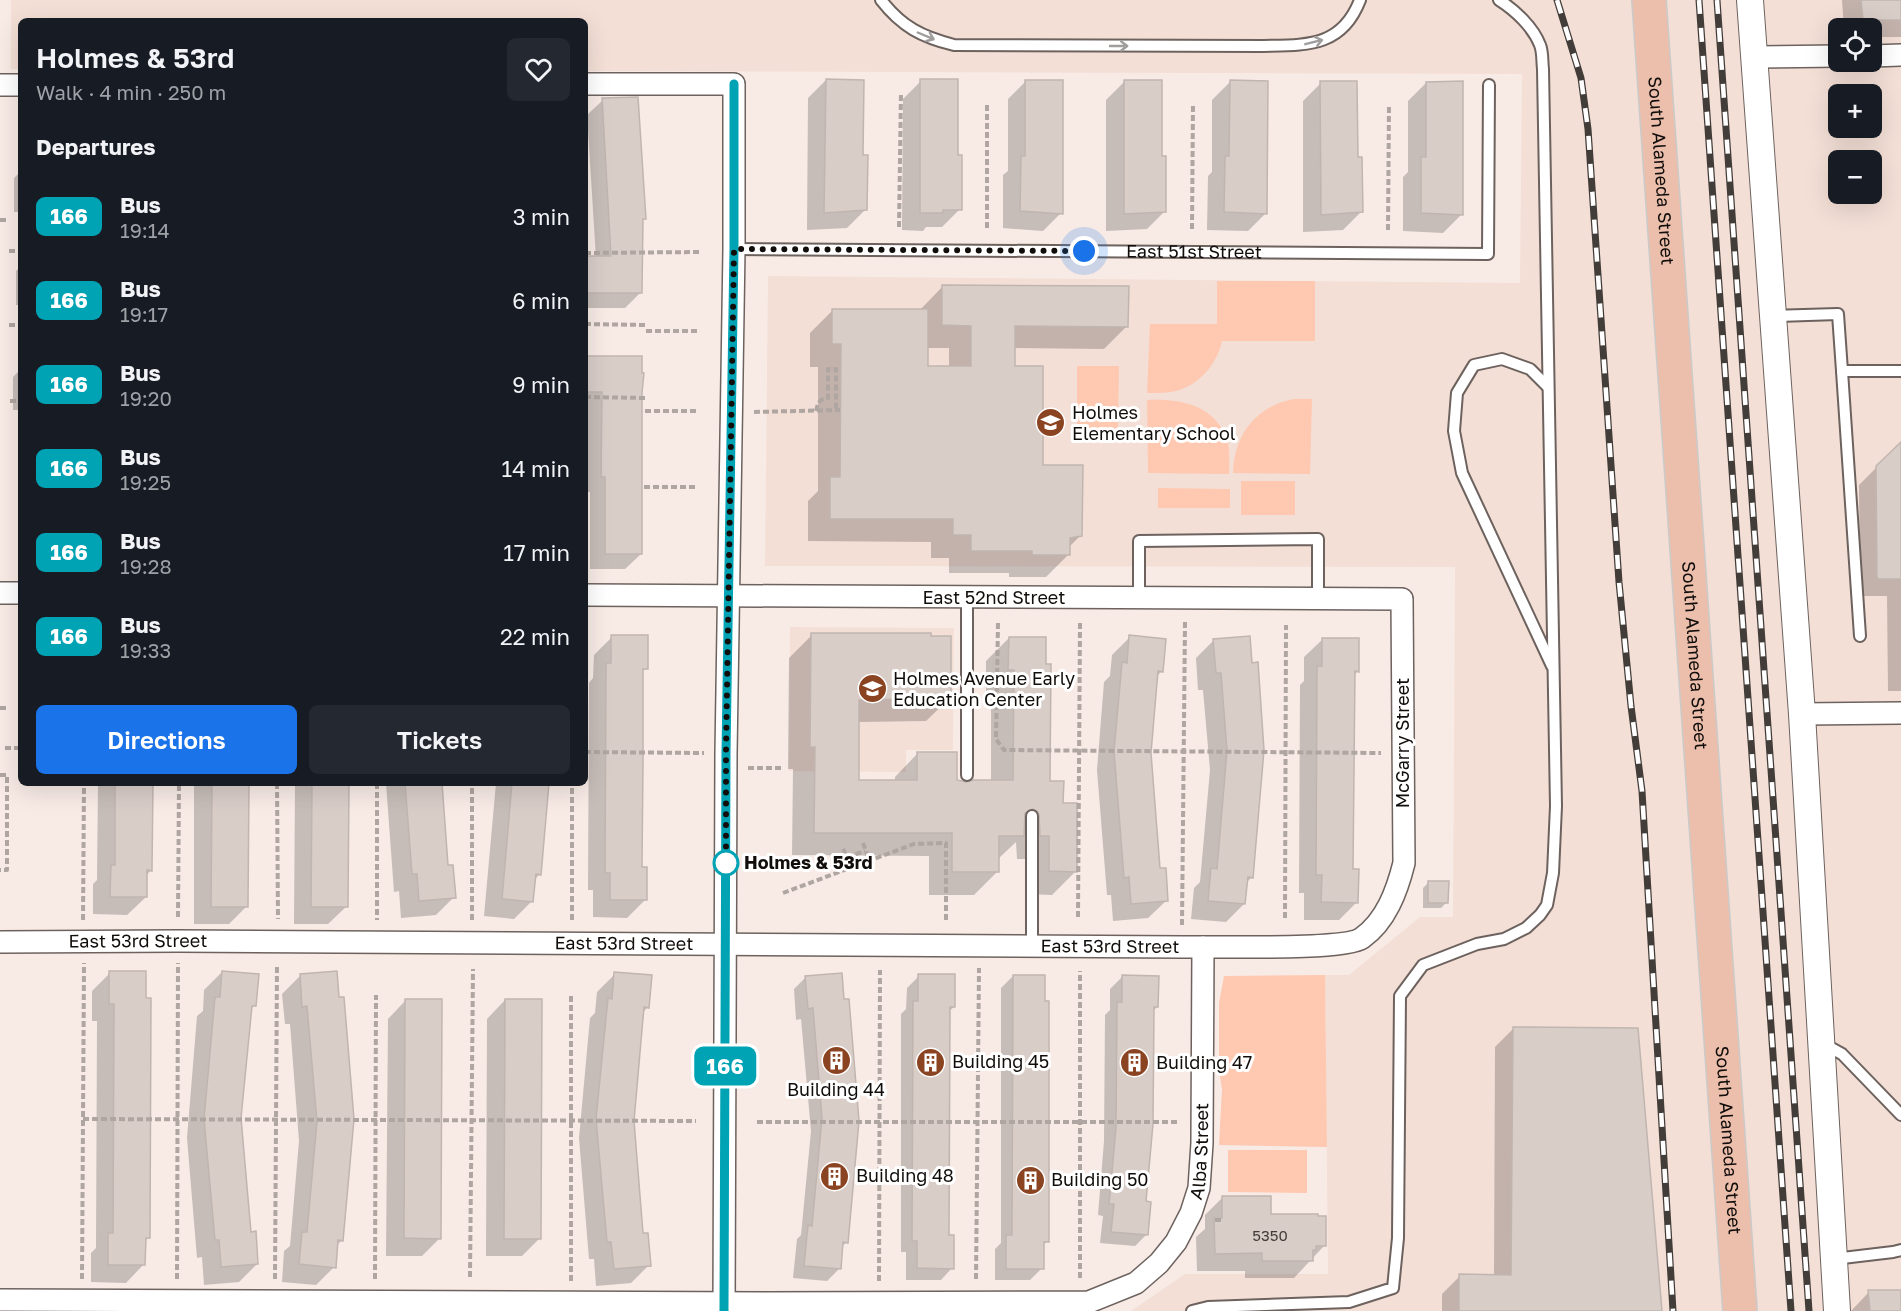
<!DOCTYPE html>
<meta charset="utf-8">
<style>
body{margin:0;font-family:"Golos Text",sans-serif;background:#242831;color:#f1f3f6;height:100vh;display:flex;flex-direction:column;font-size:22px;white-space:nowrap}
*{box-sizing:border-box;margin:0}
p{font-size:20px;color:#9ea1a6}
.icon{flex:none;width:33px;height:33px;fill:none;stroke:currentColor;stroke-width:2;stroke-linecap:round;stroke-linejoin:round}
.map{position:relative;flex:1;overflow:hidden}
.drawer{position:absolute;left:18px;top:18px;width:570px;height:768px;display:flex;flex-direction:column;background:#171b24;border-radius:9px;box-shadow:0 6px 24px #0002}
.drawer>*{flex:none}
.badge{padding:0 12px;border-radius:9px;font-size:21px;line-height:39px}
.controls{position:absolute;left:1828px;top:18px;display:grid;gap:12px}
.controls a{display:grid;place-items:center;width:54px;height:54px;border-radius:9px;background:#171b24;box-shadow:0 6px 24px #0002;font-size:30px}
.you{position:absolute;width:30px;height:30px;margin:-15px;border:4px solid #fff;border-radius:50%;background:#1a73e8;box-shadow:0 0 0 9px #1a73e833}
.map>.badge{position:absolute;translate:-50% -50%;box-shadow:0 0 0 3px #fff}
h2{padding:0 18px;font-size:22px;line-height:54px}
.round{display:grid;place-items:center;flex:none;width:63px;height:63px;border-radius:9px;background:#242831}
.overview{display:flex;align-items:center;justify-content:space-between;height:102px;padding:0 18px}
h1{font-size:28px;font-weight:600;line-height:45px}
.action{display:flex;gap:12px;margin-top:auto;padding:12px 18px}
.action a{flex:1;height:69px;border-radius:9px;background:#1a73e8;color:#fff;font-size:24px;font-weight:600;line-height:69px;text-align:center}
.action a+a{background:#242831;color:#f1f3f6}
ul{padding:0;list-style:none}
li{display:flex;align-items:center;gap:18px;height:84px;padding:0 18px}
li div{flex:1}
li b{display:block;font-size:22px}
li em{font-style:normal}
li .badge{min-width:66px;font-weight:700;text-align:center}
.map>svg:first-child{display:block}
.built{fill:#f3dfd6;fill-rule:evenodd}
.green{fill:#ffc8b1}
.shadow{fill:#0003;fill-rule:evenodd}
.building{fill:#d9cdc8;stroke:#c1b5b0;stroke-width:1.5}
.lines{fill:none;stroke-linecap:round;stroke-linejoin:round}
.service-casing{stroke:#6d625e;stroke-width:14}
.minor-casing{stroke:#6d625e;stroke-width:24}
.tertiary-casing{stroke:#6d625e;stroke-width:28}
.primary-casing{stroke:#cbcac9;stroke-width:36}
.path{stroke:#afa5a1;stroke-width:4;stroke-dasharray:6 3;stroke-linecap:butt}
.service{stroke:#fff;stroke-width:10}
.minor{stroke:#fff;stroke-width:21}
.tertiary{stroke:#fff;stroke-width:26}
.primary{stroke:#ecbfac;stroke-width:33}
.rail-casing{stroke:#433d3a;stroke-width:7}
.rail{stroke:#fff;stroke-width:4.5;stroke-dasharray:14;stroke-linecap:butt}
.oneway{stroke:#a09e9d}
.line-casing{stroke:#fff;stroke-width:14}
.line{stroke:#00a3b4;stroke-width:9}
.walk{stroke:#110d0b;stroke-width:6;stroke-dasharray:0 10.8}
.stop-dot{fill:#fff;stroke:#00a3b4;stroke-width:3}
.labels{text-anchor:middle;stroke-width:6;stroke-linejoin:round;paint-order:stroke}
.number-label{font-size:15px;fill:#433d3a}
.street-label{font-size:18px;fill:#110d0b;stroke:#fff}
.poi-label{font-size:18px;fill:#110d0b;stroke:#fff;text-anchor:start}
.stop-label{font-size:18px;font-weight:bold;fill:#110d0b;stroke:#fff;text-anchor:start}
</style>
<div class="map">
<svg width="1901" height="1311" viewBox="0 0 1901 1311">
<rect width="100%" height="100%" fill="#f8ebe6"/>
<!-- built -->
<path class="built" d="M11,0H1901V1311H1131L1185,1274H1328L1325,975H1349L1420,917H1453L1455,567L765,566L768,276L1520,283L1522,74L585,71V21H21V69H11ZM1839,28H1872V62H1839ZM1839,94H1872V128H1839ZM1839,160H1872V194H1839Z
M790,627L954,628L953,750H906V772L789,771Z"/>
<!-- green -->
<path class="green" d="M1217,281H1315V341H1222C1217,365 1197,388 1171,392C1163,393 1155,393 1147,393L1150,324H1217Z
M1077,366H1119L1118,433H1077Z
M1294,399H1312L1310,474L1233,473C1234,435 1256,406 1294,399Z
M1147,400C1177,399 1208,403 1224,432C1231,444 1229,461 1229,474L1148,473Z
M1241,481H1295V515H1241Z
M1158,488L1230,489V508H1158Z
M1325,975L1327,1147L1219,1145L1222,1089L1219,1071V1003L1224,976Z
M1228,1150H1307V1193L1228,1192Z"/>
<!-- shadow -->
<path class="shadow" d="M1842,0H1901V37H1872V28H1844Z
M826,80L861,157L865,210L847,228L807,230L808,98Z
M921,81L956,157L960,209L942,227H926L923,231L902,230L903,99Z
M1026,81L1061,213L1043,231L1003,228V175L1008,171V99Z
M1124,82L1160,158L1165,211L1147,229L1106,231V100Z
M1230,82L1266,213L1248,231L1207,230L1208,176L1212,172V100Z
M1321,83L1356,158L1361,212L1343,230L1303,232V101Z
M1426,83L1461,215L1443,233L1403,231V177L1408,172V101Z
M603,100L644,218L641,221L640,293L625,308H585V258H596L587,115Z
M21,171V212H14V178Z
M21,266V305H16V271Z
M943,286L1127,326L1104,349L1013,348V368L1041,466L1081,535L1069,547V554L1046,577H1009V573H949V558H931V542L808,541V501L818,491V367H810V333L833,310H920ZM926,348H949V368H926Z
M585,357L640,358L641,554L625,569H590V492H586Z
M21,369V410H13V377Z
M1889,455H1901V691H1888L1887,596H1860L1859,485Z
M812,635L950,698L926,721L858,722L857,781H895V777L918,753L955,781L967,784L991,781V693H986V661L1009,638L1049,783L1062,805L1075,872L1052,895L1027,894V859H1017L1016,842L998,859L997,872L974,895H929V856L792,855L793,769H788L789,658Z
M612,637L646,668L642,672L641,868L646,899L627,918L593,917V890H588L589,683L593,678L594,655Z
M1130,637L1162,671L1156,677L1150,753L1159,870L1167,900L1148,918L1113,921L1111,895H1107L1097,770L1104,682L1110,676L1112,655Z
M1323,639L1358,671L1353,676L1352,871L1357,902L1339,920H1304V893H1299L1300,685L1304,681V657Z
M1214,640L1251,664L1252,877L1246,883L1244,904L1226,922L1191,919L1194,888L1200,882L1210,770L1203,690H1198L1196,658Z
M98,783H151V870L146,876V897L127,915L93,914V884L97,880Z
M194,783H247V906L229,924H194Z
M295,783H347V906L328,924H294Z
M386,783H440L447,867L454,897L436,915L401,918L399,891L394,892Z
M496,783H548L540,874L534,880L532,901L514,919L484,916Z
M1428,883L1447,902L1441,908H1423V888Z
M222,972L254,1006L250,1010L240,1118L249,1233L257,1264L239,1282L204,1285L202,1257L197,1258L187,1138L197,1016L203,1011L204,990Z
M110,973L149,1237L144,1242V1264L126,1283L91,1282V1253L96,1248L97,1021H92V991Z
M335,973L342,1240L336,1246L334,1267L316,1285L282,1282L284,1251L290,1246L299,1141L290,1024H285L282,994L300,976Z
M615,974L648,1007L642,1013L632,1121L642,1235L649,1265L631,1283L596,1286L594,1259H589L579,1138L590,1018L595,1013L597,992Z
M919,976L954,1007L948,1012L947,1237L952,1268L941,1280H906V1252H901V1014L906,1009L907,988Z
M1013,976L1047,1241L1042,1246V1268L1030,1280H995V1249L1001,1243V988Z
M806,977L843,1001L847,1242L841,1247L839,1269L827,1281L793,1278L797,1239L801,1235L811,1131L801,1019L796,1020L794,989Z
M1122,977L1157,1007L1153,1011L1145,1202L1147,1234L1135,1246L1100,1243L1103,1216L1098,1215L1104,1141L1105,1015L1110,1010V989Z
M406,1000L440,1238L422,1256H386L388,1019Z
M505,1000L540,1238L522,1256H486L487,1019Z
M1513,1029L1661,1311H1442V1294L1460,1276H1494L1495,1047Z
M1223,1197L1270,1215L1324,1246L1294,1278H1245V1271H1197L1196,1237L1205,1229V1215Z
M1869,1292H1901V1311H1851Z"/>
<!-- building -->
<path class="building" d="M1861,0H1901V20H1863Z
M826,79L864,80L863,155H868L867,210L824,213Z
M920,79H958V155H962V210H943V213H920Z
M1025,80H1063V214L1020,211L1021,156H1025Z
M1124,80H1162V156H1166V212L1124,214Z
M1230,80L1268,81L1267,214L1224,212L1225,156H1229Z
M1320,81H1357L1358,157H1362L1363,212L1321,215Z
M1463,81V215L1421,213V157H1426V82Z
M638,97L646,219H643L642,293H585V256H611L602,98Z
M942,285L1129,286L1128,327L1015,326V366H1043V465H1083L1082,536L1070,538V555H1032V551H971V535H953V519H830V477H840L841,344H832V309H928V366H971V326L942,325Z
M585,356H642V373H644L642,393V554H605V477H601L602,392H585Z
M1901,442V579H1877L1876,466Z
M811,633H931V636H951V698L859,700V780H917V752H957V780L966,782L973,780H1013L1014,670H1008L1009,637H1046V664H1051L1050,781H1064L1063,803H1077V872L1049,871V836H1040L1039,815L1038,812L1033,809L1025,813L1024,836H999V872H952V833H814L815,747H810Z
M611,635H648V669H643V762L642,867H647V900H610V873H605L606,663H611Z
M1129,635L1166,639L1163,672L1158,671L1151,753L1160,868H1166L1168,901L1131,904L1129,877L1124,878L1114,751L1122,662L1127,663Z
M1250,636L1252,663L1258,662L1264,750L1253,878L1248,877L1245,904L1208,901L1211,868L1217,869L1227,751L1221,673H1216L1213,639Z
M1322,638H1359V672L1355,671L1353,869H1359L1358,903L1321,902L1322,875H1316L1317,666H1322Z
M115,783H153L152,871L147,870V897H110L111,865H115Z
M212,783H249L248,907H211Z
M312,783H349L348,907H311Z
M405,783H442L448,865H453L456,898L419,901L417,874H412Z
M512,783H549L541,875L536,874L533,902L502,899Z
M1428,881H1449L1448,903H1428Z
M109,971H146V998H151L150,1238H146L145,1265H108V1233H113L114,1004H109Z
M222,971L259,974L256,1006H252L241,1118L251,1232L256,1231L258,1264L221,1267L219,1240H215L204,1119L215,997H220Z
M337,971L339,997H344L354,1119L343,1241L338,1240L336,1268L299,1264L302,1232H307L317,1122L307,1006L302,1007L300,974Z
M614,972L652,975L649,1008L644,1007L634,1121L643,1233H648L651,1266L614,1269L611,1242H607L596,1119L608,998L612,999Z
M842,973L844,999H849L859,1121L848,1243L843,1242L841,1269L804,1266L808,1225L812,1226L822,1118L813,1008L808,1009L805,976Z
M918,974H955V1007H950L949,1235H954V1269L917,1268V1241H912L913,1001H918Z
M1013,975H1045V1001H1049V1242H1044V1269H1006V1235H1012Z
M1122,975L1159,976L1158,1007H1154L1153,1124L1146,1201L1151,1202L1148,1235L1111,1232L1114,1204H1109L1116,1128L1117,1002H1122Z
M405,999H442L441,1239L404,1238Z
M505,999H542L541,1239H504Z
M1513,1027L1638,1028L1662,1311H1459V1274L1511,1275Z
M1222,1196H1271V1214H1318V1216H1326V1246H1316V1250H1313V1261H1262V1253L1215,1254L1214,1218H1222Z
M1868,1290H1901V1311H1870Z"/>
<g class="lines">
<defs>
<g id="service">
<path d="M881,0C902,27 922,37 954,45L1264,46C1307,45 1342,47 1360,0"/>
<path id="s1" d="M734,249L1488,254L1489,85"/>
<path d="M1774,316L1838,314L1842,371H1901"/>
<path d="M1842,371L1860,636"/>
<path d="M1548,387L1530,369L1502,359L1474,365L1457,393L1454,431L1462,473L1552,666"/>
<path d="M1139,597V541L1318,539V599"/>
<path d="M967,775V598"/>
<path d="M1032,945V816"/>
<path d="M1822,1043L1842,1054L1901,1115"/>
<path d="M1834,1259L1893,1252L1901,1250"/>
<path d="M1192,1311L1208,1307L1349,1302L1393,1288L1398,1238L1400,996L1423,965L1477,944L1504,939L1526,928L1540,915L1547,905L1553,873L1556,806L1543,69C1542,62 1543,52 1540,45C1533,27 1515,10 1499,0"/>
</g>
<g id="minor">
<path d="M1872,56L1901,55"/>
<path d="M1754,57L1839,56"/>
<path d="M585,84H734V249L726,753L724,1311"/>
<path d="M0,85H21"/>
<path d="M0,593H21"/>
<path d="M1802,714L1901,713"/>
<path id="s2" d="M0,942L178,941L1183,947C1214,946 1344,951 1362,938C1386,921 1397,891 1404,863L1402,599L585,595"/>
<path id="s3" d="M0,1300L766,1303L1089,1302L1136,1283L1159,1263L1176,1242L1191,1213L1199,1188L1202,1143L1203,947"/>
</g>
<path id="tertiary" d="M1750,0L1802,714L1837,1311"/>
<g id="primary">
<path id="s4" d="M1649,0L1740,1311"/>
</g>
</defs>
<!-- service casing -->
<use href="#service" class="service-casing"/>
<!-- minor casing -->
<use href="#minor" class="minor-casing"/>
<!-- tertiary casing -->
<use href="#tertiary" class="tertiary-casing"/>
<!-- primary casing -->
<use href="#primary" class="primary-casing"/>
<!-- path -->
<path class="path" d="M0,220H8
M899,227L901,92
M987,228V102
M1192,229L1193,103
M1388,230L1389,104
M9,251H21
M585,253L699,252
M585,324L646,325
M9,325H21
M646,331H699
M585,397L645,398
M10,401H21
M645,411H698
M816,411C818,403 819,399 828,398V369H836V410
M754,412L840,410
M644,487H698
M998,623L996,739L1004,750L1381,753
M0,708H6
M5,748H21
M585,752L704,753
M748,768H783
M0,775H7V870H0
M277,783L278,919
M377,783V920
M863,843L869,860
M843,849L847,857L865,851
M783,893L914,844L946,843V923
M178,917L179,783
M1078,917L1080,623
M1285,918L1286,625
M83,920L84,783
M472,920V783
M572,920V783
M1182,925L1185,621
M571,996V1281
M83,1119L696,1121
M757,1122H1179
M1215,1220H1222
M470,1277L473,969
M1080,1278V971
M82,1279L84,963
M177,1279L178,963
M275,1279L277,965
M375,1279L376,995
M976,1279L979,968
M879,1281L880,970"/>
<!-- service -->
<use href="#service" class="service"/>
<!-- minor -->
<use href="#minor" class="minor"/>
<!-- tertiary -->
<use href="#tertiary" class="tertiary"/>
<!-- primary -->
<use href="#primary" class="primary"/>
<defs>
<path id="rail" d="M1557,0L1581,78L1588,129L1619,582L1631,706L1642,791L1673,1311
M1699,0L1791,1311
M1717,0L1809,1311"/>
</defs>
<!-- rail casing -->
<use href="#rail" class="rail-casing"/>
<!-- rail -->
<use href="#rail" class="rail"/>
</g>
<!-- one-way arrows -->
<defs><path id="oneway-shaft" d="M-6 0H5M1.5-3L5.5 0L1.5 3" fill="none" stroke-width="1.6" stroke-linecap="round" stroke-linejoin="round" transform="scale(1.5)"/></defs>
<g class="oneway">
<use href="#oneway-shaft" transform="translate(926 36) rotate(23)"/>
<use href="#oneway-shaft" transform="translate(1314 42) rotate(-14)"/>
<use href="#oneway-shaft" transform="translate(1119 46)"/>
</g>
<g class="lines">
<defs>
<path id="line" d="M724,1311L726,753L734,249V84"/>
</defs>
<!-- line casing -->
<use href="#line" class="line-casing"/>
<!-- line -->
<use href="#line" class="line"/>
<!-- walk -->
<path class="walk" d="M726,863V871V753L734,249L1084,251"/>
</g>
<!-- icons -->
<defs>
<symbol id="school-disc" viewBox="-11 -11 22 22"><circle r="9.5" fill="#8b4422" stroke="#fff"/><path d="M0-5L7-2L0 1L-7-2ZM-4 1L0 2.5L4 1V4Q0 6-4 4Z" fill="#fff"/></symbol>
<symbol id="building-disc" viewBox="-11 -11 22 22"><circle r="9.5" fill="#8b4422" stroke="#fff"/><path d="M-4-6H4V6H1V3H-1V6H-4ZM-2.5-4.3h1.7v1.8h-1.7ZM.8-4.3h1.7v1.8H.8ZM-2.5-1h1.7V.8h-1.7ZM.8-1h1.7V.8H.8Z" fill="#fff"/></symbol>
</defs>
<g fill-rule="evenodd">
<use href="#school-disc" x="1034" y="406" width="33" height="33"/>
<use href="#school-disc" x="856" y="672" width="33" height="33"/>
<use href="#building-disc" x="820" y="1044" width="33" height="33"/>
<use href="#building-disc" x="914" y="1046" width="33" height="33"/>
<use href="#building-disc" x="1118" y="1046" width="33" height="33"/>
<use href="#building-disc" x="818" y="1160" width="33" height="33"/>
<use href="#building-disc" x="1014" y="1164" width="33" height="33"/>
</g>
<!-- markers -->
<circle class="stop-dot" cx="726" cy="863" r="12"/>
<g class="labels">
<!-- number labels -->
<g class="number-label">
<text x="1270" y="1241">5350</text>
</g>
<!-- street labels -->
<g class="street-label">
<text dy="6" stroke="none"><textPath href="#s4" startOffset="171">South Alameda Street</textPath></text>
<text dy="6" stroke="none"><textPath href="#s1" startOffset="460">East 51st Street</textPath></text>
<text x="994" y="604">East 52nd Street</text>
<text dy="6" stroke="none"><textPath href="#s4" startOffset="657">South Alameda Street</textPath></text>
<text transform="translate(1403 743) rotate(-90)" y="6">McGarry Street</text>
<text dy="6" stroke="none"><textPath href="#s2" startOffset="138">East 53rd Street</textPath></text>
<text dy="6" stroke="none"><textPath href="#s2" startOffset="624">East 53rd Street</textPath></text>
<text dy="6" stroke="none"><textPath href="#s2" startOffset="1110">East 53rd Street</textPath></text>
<text dy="6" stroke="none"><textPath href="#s4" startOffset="1143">South Alameda Street</textPath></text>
<text dy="6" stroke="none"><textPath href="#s3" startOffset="1293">Alba Street</textPath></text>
</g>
<!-- poi labels -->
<g class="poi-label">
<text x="1072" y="419">Holmes<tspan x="1072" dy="21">Elementary School</tspan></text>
<text x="893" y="685">Holmes Avenue Early<tspan x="893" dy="21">Education Center</tspan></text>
<text x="952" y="1068">Building 45</text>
<text x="1156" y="1069">Building 47</text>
<text x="836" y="1096" text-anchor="middle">Building 44</text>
<text x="856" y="1182">Building 48</text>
<text x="1051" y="1186">Building 50</text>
</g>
<!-- stop labels -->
<g class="stop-label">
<text x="744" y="869">Holmes &amp; 53rd</text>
</g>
</g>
</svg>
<div class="controls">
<a><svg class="icon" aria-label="locate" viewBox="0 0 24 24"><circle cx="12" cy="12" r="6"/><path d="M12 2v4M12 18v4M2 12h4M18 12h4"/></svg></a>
<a>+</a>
<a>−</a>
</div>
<div class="you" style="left:1084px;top:251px"></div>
<b class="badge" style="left:725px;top:1066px;background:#00a3b4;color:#fff">166</b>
<section class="drawer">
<div class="overview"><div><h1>Holmes &amp; 53rd</h1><p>Walk · 4 min · 250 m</p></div><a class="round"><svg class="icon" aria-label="heart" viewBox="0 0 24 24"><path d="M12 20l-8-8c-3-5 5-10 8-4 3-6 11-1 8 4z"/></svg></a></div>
<h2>Departures</h2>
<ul>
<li><span class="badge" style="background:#00a3b4;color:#fff">166</span><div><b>Bus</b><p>19:14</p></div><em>3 min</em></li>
<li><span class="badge" style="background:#00a3b4;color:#fff">166</span><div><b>Bus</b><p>19:17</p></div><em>6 min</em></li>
<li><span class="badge" style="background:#00a3b4;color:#fff">166</span><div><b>Bus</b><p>19:20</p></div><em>9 min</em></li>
<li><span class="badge" style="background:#00a3b4;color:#fff">166</span><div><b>Bus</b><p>19:25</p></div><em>14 min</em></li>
<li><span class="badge" style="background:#00a3b4;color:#fff">166</span><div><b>Bus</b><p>19:28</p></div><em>17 min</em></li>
<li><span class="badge" style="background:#00a3b4;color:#fff">166</span><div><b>Bus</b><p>19:33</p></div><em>22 min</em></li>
</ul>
<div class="action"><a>Directions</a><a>Tickets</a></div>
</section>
</div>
